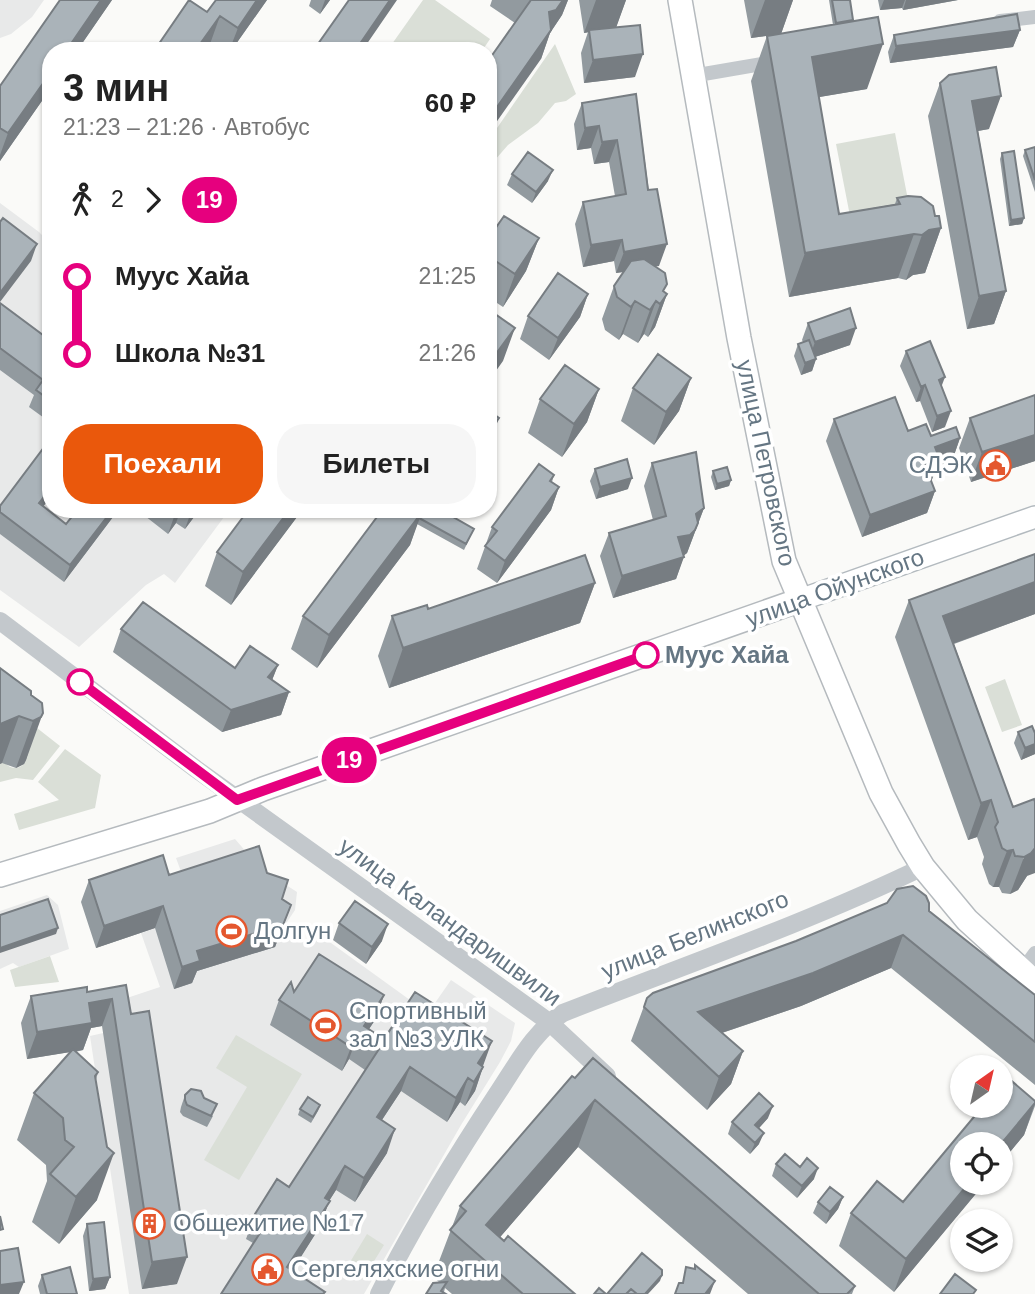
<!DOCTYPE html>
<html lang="ru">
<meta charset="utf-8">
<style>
body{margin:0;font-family:Arial,sans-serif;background:#f6f6f6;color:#222;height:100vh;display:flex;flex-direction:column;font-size:26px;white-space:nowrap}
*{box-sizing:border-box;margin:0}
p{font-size:23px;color:#767676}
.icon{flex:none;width:38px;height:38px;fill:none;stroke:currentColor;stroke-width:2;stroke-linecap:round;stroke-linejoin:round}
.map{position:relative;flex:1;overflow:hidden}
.sheet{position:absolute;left:42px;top:42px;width:455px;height:476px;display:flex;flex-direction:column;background:#fff;border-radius:28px;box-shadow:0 2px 5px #0004}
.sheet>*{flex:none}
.badge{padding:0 14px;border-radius:23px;font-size:24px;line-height:46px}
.needle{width:46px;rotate:34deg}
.buttons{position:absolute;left:950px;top:1055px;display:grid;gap:14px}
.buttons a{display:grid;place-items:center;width:63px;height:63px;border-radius:50%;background:#fff;box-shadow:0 2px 5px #0004;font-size:35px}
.map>.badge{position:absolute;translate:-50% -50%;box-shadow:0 0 0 4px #fff}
.legs{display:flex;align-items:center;gap:10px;height:77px;padding:0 21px;font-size:23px}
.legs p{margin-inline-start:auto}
.summary{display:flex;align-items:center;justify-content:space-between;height:119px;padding:0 21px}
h1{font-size:38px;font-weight:700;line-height:52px}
.button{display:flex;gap:14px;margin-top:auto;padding:14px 21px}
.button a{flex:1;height:80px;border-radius:28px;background:#ea580c;color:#fff;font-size:28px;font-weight:700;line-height:80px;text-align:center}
.button a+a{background:#f6f6f6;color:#222}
ul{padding:0 21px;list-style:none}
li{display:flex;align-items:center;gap:24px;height:77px;font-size:26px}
li i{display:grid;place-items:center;width:10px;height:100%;margin:0 9px;background:currentColor}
li i::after{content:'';width:18px;height:18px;margin:-9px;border:5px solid;border-radius:50%;background:#fff}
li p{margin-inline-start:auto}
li:first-child i{background:linear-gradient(#0000 50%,currentColor 0)}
li:last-child i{background:linear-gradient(currentColor 50%,#0000 0)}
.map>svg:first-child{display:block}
.built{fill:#e8e9e9}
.green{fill:#dadfd7}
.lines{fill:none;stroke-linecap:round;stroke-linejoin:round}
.secondary-casing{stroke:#b3babf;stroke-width:24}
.primary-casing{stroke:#b5babe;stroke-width:26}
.minor{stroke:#c3c8cc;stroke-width:14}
.tertiary{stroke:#c3c8cc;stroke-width:18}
.secondary{stroke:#fff;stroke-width:21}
.primary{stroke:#fff;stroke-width:23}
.wall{fill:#929a9f}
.shaded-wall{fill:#777d82}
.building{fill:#aab3b9;stroke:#777d82;stroke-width:2}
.line-1-casing{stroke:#fff;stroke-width:16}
.line-1{stroke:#e6007e;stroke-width:10}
.stop-1-dot{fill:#fff;stroke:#e6007e;stroke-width:3.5}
.labels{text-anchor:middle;stroke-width:7;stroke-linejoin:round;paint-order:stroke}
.street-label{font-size:24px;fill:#657683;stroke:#fff}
.poi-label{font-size:24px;fill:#657683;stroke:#fff;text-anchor:start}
.stop-label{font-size:24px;font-weight:bold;fill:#657683;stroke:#fff;text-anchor:start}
</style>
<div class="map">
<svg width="1035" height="1294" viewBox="0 0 1035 1294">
<rect width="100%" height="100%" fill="#fafaf8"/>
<!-- built -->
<path class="built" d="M0,0H44L32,17L11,34L0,38Z
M0,203L39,232L51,244V509H230L175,583L164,574L146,585L79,647L0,590Z
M235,839L260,868L297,892L295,910L283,928L305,941L313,930L428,1013L451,980L515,1023L511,1041L500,1062L461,1125L364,1294H129L90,1036L121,1029L124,999L160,987L141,933L170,923L183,877L176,858Z
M47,895L58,905L69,949L19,967L13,963L0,969V911Z"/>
<!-- green -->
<path class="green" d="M423,0H435L490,39L482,51H387Z
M555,44L576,94L566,101L555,103L538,123L508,145L488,168V141Z
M895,133L909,205L850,216L836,144Z
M1005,679L1022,725L1002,732L985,687Z
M0,699L60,746L33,780L16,778L0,782V763L4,762C10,769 17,770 24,764Z
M65,749L101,775L95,808L19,830L14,814L59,800L38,782Z
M50,956L59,982L15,987L10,970Z
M236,1035L302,1074L239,1180L204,1160L247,1087L216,1068Z
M367,1234L384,1245L363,1279L348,1270L347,1267Z"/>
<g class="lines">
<defs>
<path id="secondary" d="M800,600L1035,517"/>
<path id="primary" d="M680,0L739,338L784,561L881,793L909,844L923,867L967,920L1035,982
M0,875L210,811L263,789L800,600"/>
</defs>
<!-- secondary casing -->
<use href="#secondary" class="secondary-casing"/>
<!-- primary casing -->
<use href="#primary" class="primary-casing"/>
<!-- minor -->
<path class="minor" d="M1000,21L1035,17
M692,76L774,62
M1022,971L1035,953"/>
<!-- tertiary -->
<path class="tertiary" d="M0,621L196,769L549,1022L607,1076
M379,1294C414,1224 456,1156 499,1091C517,1064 535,1030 563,1013C683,966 807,923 923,867"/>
<!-- secondary -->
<use href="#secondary" class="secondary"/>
<!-- primary -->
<use href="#primary" class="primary"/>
</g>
<!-- wall -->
<path class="wall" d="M60,0H112L0,161V86Z
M267,0L231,51H219L210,44L207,12Z
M311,0H330L320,14L309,6Z
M492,0H568L562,15L550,33L541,59L515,23L490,6Z
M579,0H626L616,27L635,77L584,83L581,53L588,32L584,33Z
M744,0H793L781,34L751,38Z
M829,0H850L852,22L867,89L819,97L839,214L895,204L897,198L935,216L941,228L925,273L913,275L906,280L898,278L789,297L751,81L767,36L833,25Z
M878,0H958L903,10L902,8L880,10Z
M1020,30L1013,47L890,63L888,52L894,35Z
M940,83L989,129L978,131L1006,291L994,324L967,329L928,116Z
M636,94L659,266H655L664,292L667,294L655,327L648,337L644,334L638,343L623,334L619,340L605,330L602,319L614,286L624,272L616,273L614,261L583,267L575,224L583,202L615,196L609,162L594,164L591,148L577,150L574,124L582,103Z
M1035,147V192L1023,156L1025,150Z
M1002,153L1024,218L1022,224L1009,226L1000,159Z
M512,174L548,181L532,203L507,185Z
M46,178L51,179L42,198L44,184Z
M539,238L526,271L503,307L488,297V239Z
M588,294L580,317L549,360L520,339L528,316Z
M0,303L51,341V423L29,407L34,395L0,370Z
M808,323L850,345L815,357L816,359L812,371L801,375L794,356L798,344L803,342L802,340Z
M906,351L941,387L945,427L932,432L920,401L916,402L900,366Z
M691,378L679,411L654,445L621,421L633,388Z
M599,389L587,422L562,457L528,433L540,399Z
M1035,395V461L971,482L959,448L970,418Z
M834,419L908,431L931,436L960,438L952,461L937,466L931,482L935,491L927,513L862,537L826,441Z
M51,438V496L43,507L66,524L76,511L74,509H119L64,582L0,534V506Z
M652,463L704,508L687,553L684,555L676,579L613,598L600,556L609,533L653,520L644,486Z
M595,469L628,489L596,499L590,481Z
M713,471L731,480L729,486L715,490L711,477Z
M554,475L552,482L559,487L551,510L497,583L477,569L492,527Z
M136,509H200L185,529L176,523L168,534Z
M249,509H303L231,605L205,586L217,552Z
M383,509L474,529L464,550L417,524L410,545L317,668L291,649L303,616Z
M1035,554V614L954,644L1013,807L1027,876L1018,890L1010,894L1002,893L999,887H993L989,884L982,864L984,857L977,837L968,840L895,637L909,600Z
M595,583L580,623L389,688L378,656L392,616L428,609Z
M121,629L235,668L278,665L272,680L289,692L281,715L222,732L113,652Z
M0,668L31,695L42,703L26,760L24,764L16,768L2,763L0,764Z
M1018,732L1035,754L1021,760L1014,743Z
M267,873L282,899L291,905L275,947L197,971L192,983L174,989L155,928L96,948L81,902L89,880L169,875Z
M929,911L1035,995V1085L891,968L801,1006L722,1033L743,1051L731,1084L707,1110L631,1041L647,998Z
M339,923L382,941L366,964L333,940Z
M126,985L177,1284L142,1289L102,1026L91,1028L83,1050L75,1052L98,1072L96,1080L97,1200L59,1244L32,1222L47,1181L46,1165L17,1140L34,1093L70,1052L27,1059L21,1023L31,996L87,992Z
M294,992L384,995L375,1020L369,1029L384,1039L483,1067L475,1091L465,1106L460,1102L447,1122L401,1091L382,1120L387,1153L355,1202L336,1190L329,1201L321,1225L292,1270L325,1292L324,1294H221L253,1243L246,1239L255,1214L289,1187L365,1070L349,1059L342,1071L270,1025L279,1000Z
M572,1076L855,1286L852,1294H748L578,1147L500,1237L575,1294H452L445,1288L444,1292L426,1294L439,1282L433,1277L460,1206Z
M185,1095L213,1116L207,1127L183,1116L180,1112L181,1107Z
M1035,1101V1106L1024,1135L894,1292L839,1246L851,1213L903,1202Z
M320,1105L318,1111L311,1123L298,1115L300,1109Z
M768,1118L759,1128V1144L750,1154L728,1134L732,1122Z
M776,1164L814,1179L797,1198L772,1176Z
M843,1197L838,1209L826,1224L813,1213L818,1202Z
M87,1224L110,1277L105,1289L89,1291L83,1236Z
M42,1275L77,1294H40L38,1286Z"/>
<!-- shaded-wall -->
<path class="shaded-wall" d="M101,0H112L77,51H66Z
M257,0H267L231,51H229L238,28Z
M325,0H330L320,14Z
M390,0H397L362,51H355Z
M563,0H568L562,15L550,33L541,59L488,134V120L549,12Z
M596,0H626L616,28L584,33Z
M765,0H793L781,34L751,38Z
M884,0H905L902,8L880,10Z
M906,0H958L903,10Z
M220,16L210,44L205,51H195Z
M1020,30L1013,47L890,63L896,46Z
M883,44L867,89L796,101L812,57Z
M643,54L635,77L584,83L593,60Z
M51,72V88L0,161V155L8,133Z
M1001,96L989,129L960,134L972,101Z
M599,126L591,148L577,150L585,128Z
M617,140L609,162L594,164L602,142Z
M553,170L548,181L532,203L536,192Z
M45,192L51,193V199L42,198Z
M1024,218L1022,224L1009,226L1011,220Z
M941,228L925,273L913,275L906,280L922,235L929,230Z
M914,234L898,278L789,297L805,253Z
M539,238L526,271L503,307L515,274Z
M622,240L614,261L583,267L591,245Z
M37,244L31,261L0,302V293Z
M667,244L659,266L616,273L624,252Z
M1006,291L994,324L967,329L979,296Z
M588,294L580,317L549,360L558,338Z
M667,294L655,327L648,337L660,304Z
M635,301L623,334L619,340L631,307Z
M656,301L644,334L638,343L650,310Z
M515,328L503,361L488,382V368L490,362Z
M856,328L850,345L809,359L815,342Z
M816,359L812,371L801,375L805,363Z
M945,377L939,393V380Z
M691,378L679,411L654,445L666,412Z
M925,385L920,401L916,402L921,387Z
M599,389L587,422L562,457L574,424Z
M951,411L945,427L932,432L937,416Z
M499,418L488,448V433Z
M1035,435V461L971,482L982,452Z
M960,438L952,461L937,466L931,482L925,465L935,447Z
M632,478L628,489L596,499L600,487Z
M731,480L729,486L715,490L717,484Z
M559,487L551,510L497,583L505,561Z
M51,488V496L33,520L39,503Z
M935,491L927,513L862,537L870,515Z
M704,508L687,553L682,557L678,537L696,514Z
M113,509H119L64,582L70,565Z
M180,509H181L176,523L168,534L174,517Z
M194,509H200L185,529L191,512Z
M290,509H303L231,605L243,572Z
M422,512L410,545L317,668L329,635Z
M684,557L676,579L613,598L622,576Z
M1035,582V614L930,652L943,616Z
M595,583L580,623L389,688L403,648Z
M278,665L269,688L268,677Z
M289,692L281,715L222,732L231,710Z
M43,713L26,760L24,764L16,768L33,721Z
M19,716L2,763L0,764V724Z
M1035,744V754L1021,760L1025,748Z
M991,800L977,837L968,840L981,803Z
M1035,848V873L1027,876L1018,890L1010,894L1024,857Z
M1013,850L999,887H993L1007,851Z
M291,905L275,947L197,971L192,983L174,989L182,967L197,951Z
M163,906L155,928L96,948L104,926Z
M388,924L382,941L366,964L372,947Z
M58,928L56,934L0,953V948Z
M903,935L891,968L801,1006L686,1045L698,1012Z
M384,995L375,1020L363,1038L364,1026Z
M112,999L102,1026L91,1028L83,1050L27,1059L37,1032L89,1003Z
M358,1035L349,1059L342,1071L351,1047Z
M492,1041L483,1066L473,1081L478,1063Z
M743,1051L731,1084L707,1110L719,1077Z
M410,1067L401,1091L368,1141L377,1117Z
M483,1067L475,1091L465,1106L474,1082Z
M468,1078L460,1102L447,1122L456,1098Z
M595,1100L578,1147L482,1258L486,1225Z
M1035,1103L1024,1135L1001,1163V1144Z
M773,1106L768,1118L751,1137L755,1125Z
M395,1129L387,1153L355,1202L364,1178Z
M764,1133L759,1144L750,1154L755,1143Z
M114,1153L97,1200L59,1244L76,1197Z
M345,1166L336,1190L329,1201L321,1225L279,1292L287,1267L325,1198Z
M818,1168L814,1179L797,1198L802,1186Z
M969,1183H985L894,1292L906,1259Z
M843,1197L838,1209L826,1224L830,1212Z
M187,1257L177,1284L142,1289L152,1262Z
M662,1275L660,1281L648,1294H645Z
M110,1277L105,1289L89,1291L93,1279Z
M715,1281L710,1294H705Z
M24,1282L19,1294H0V1285Z"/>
<!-- building -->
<path class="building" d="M60,0H101L66,51H51V72L8,133L0,128V86Z
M189,0L207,12L216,0H257L238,28L220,16L195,51H154Z
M349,0H390L355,51H313Z
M531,0H563L556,10L549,12L551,30L488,120V61Z
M832,0H850L853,20L836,23Z
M1017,14L1020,30L896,46L894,35Z
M878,17L883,44L812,57L839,214L900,204L897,198L908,196L921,197L933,206L935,216H939L941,228L929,230L922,235L914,234L805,253L767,36Z
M640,25L643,54L593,60L589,30Z
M996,67L1001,96L972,101L1006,291L979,296L940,83L949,75Z
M636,94L648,190L657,189L667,244L624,252L622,240L591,245L583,202L626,194L617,140L602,142L599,126L585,128L582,103Z
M1035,147V180L1025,150Z
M1014,151L1024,218L1011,220L1002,153Z
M528,152L553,170L536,192L512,174Z
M46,178L51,179V193L45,192Z
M504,216L539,238L515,274L488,256V239Z
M3,218L37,244L0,293V222Z
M644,259L665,273L667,284L663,291L667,294L660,304L656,301L650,310L635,301L631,307L617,297L614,286L631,261Z
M558,273L588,294L558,338L528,316Z
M0,303L51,341V401L36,390L43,380L0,348Z
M850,308L856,328L815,342L808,323Z
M488,309L515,328L490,362L488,361Z
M809,340L816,359L805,363L798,344Z
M930,341L945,377L939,380L951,411L937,416L925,385L921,387L906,351Z
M658,354L691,378L666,412L633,388Z
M565,365L599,389L574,424L540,399Z
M1035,395V435L982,452L970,418Z
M895,397L908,431L926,424L931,436L956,427L960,438L935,447L940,460L925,465L935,491L870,515L834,419Z
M488,410L499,418L488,433Z
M51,438V488L39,503L66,524L78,509H113L70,565L0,512V506Z
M696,452L704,508L696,514L698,523L695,530L690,535L678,537L684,557L622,576L609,533L666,516L652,463Z
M627,459L632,478L600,487L595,469Z
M539,464L554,475L550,481L559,487L505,561L485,546L497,531L492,527Z
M727,467L731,480L717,484L713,471Z
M165,509H180L174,517Z
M249,509H290L243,572L217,552Z
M383,509H418L422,512L329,635L303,616Z
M418,509H439L474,529L466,544L419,518L422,512Z
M1035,554V582L943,616L1013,807L1034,799L1035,802V848L1031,853L1024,857L1015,856L1013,850L1007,851L1002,848L995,827L998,822L991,800L981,803L909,600Z
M585,555L595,583L403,648L392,616L427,605L428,609Z
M143,602L235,668L250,646L278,665L268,677L289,692L231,710L121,629Z
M0,668L31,691V695L42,703L43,713L41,717L33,721L19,716L0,724Z
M1032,726L1035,733V744L1025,748L1018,732Z
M259,846L267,873L288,880L282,899L291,905L283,925L197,951L200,961L182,967L163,906L104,926L89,880L163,855L169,875Z
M913,886L926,896L929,903V911L1035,995V1042L903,935L813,973L698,1012L743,1051L719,1077L644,1007L647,998L653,993L796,941L887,903L897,889Z
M48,899L58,928L0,948V915Z
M355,901L388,924L372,947L339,923Z
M319,954L384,995L364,1026L384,1039L415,992L492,1041L478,1063L483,1067L474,1082L468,1078L456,1098L410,1067L377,1117L395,1129L364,1178L345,1166L325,1198L330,1201L287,1267L325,1292L323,1294H221L267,1222L255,1214L277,1179L289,1187L379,1049L358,1035L351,1047L279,1000L291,982L294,992Z
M126,985L131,1014L149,1011L187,1257L152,1262L112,999L89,1003L92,1023L37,1032L31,996L87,987V992Z
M73,1049L98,1072L95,1076L107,1147L114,1153L76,1197L50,1174L74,1147L65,1140L63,1118L34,1093Z
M593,1058L855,1286L847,1294H819L595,1100L486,1225L504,1241L508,1236L575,1294H523L450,1230L466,1211L460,1206L572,1076L575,1078Z
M1007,1077L1035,1101V1103L1001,1144H962V1183H969L906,1259L851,1213L877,1181L903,1202L983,1106H1001V1084Z
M191,1089L201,1091L204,1098L217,1104L211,1116L187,1105L185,1100V1095Z
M759,1093L773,1106L755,1125L764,1133L755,1143L732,1122Z
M308,1097L320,1105L313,1117L300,1109Z
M785,1154L800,1167L807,1158L818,1168L802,1186L776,1164Z
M830,1187L843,1197L830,1212L818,1202Z
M0,1216L3,1229L0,1230Z
M104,1222L110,1277L93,1279L87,1224Z
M18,1248L24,1282L0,1285V1251Z
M642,1253L662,1270V1275L645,1294H637L631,1289L626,1294H607Z
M695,1265L715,1281L705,1294H675L679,1283H683L686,1267L695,1269Z
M70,1267L77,1294H47L42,1275Z
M955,1274L976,1290L973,1294H940Z
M447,1282L441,1291L446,1294H426L433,1283Z
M599,1288L606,1294H594Z
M631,1289L637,1294H626Z"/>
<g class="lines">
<defs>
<path id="line-1" d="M80,682L237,800L646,655"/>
</defs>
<!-- line-1 casing -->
<use href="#line-1" class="line-1-casing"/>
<!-- line-1 -->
<use href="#line-1" class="line-1"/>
</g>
<!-- icons -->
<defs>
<symbol id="civic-ring" viewBox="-11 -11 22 22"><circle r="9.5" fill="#fff" stroke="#e4572e" stroke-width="1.5"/><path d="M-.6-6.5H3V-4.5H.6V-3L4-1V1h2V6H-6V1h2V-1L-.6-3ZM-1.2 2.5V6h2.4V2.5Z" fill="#e4572e"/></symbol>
<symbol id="stadium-ring" viewBox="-11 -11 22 22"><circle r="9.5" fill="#fff" stroke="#e4572e" stroke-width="1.5"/><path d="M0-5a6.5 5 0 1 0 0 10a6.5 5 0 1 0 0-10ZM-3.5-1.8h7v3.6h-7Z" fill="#e4572e"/></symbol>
<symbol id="building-ring" viewBox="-11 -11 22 22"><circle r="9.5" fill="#fff" stroke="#e4572e" stroke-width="1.5"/><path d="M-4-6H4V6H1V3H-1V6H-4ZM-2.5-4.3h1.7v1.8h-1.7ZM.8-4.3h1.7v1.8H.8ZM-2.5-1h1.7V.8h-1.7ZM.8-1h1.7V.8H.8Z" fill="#e4572e"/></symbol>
</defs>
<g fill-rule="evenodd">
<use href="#civic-ring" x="978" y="448" width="35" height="35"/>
<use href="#stadium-ring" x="214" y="914" width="35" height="35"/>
<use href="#stadium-ring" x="308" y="1008" width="35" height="35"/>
<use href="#building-ring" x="132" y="1206" width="35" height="35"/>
<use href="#civic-ring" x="250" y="1252" width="35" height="35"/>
</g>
<!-- markers -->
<g class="stop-1-dot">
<circle cx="646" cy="655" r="12"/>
<circle cx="80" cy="682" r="12"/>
</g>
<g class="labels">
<!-- street labels -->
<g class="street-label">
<text transform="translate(766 463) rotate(78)" y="8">улица Петровского</text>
<text transform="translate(835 588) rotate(-20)" y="8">улица Ойунского</text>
<text transform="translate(450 922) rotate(36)" y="8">улица Каландаришвили</text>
<text transform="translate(695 935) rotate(-22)" y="8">улица Белинского</text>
</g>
<!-- poi labels -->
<g class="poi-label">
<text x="973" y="473" text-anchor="end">СДЭК</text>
<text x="254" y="939">Долгун</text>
<text x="349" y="1019">Спортивный<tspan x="349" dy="28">зал №3 УЛК</tspan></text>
<text x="173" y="1231">Общежитие №17</text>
<text x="291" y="1277">Сергеляхские огни</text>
</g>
<!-- stop labels -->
<g class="stop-label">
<text x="665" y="663">Муус Хайа</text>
</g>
</g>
</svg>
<div class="buttons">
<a><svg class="needle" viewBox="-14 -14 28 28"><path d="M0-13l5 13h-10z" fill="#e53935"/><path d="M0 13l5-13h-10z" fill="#767676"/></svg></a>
<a><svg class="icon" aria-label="locate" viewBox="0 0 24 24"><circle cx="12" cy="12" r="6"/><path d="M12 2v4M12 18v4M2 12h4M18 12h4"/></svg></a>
<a><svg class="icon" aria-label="layers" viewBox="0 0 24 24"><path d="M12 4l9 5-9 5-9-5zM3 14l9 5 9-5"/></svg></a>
</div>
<b class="badge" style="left:349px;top:760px;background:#e6007e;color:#fff">19</b>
<section class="sheet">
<div class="summary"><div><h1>3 мин</h1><p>21:23 – 21:26 · Автобус</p></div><b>60 ₽</b></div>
<div class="legs"><svg class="icon" aria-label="walk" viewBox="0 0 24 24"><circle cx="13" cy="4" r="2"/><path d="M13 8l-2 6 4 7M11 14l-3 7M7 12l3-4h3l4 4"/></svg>2<svg class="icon" aria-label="forward" viewBox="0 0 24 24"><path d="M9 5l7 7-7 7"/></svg><b class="badge" style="background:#e6007e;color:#fff">19</b></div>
<ul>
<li><i style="color:#e6007e"></i><b>Муус Хайа</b><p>21:25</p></li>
<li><i style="color:#e6007e"></i><b>Школа №31</b><p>21:26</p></li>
</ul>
<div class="button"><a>Поехали</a><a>Билеты</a></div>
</section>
</div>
